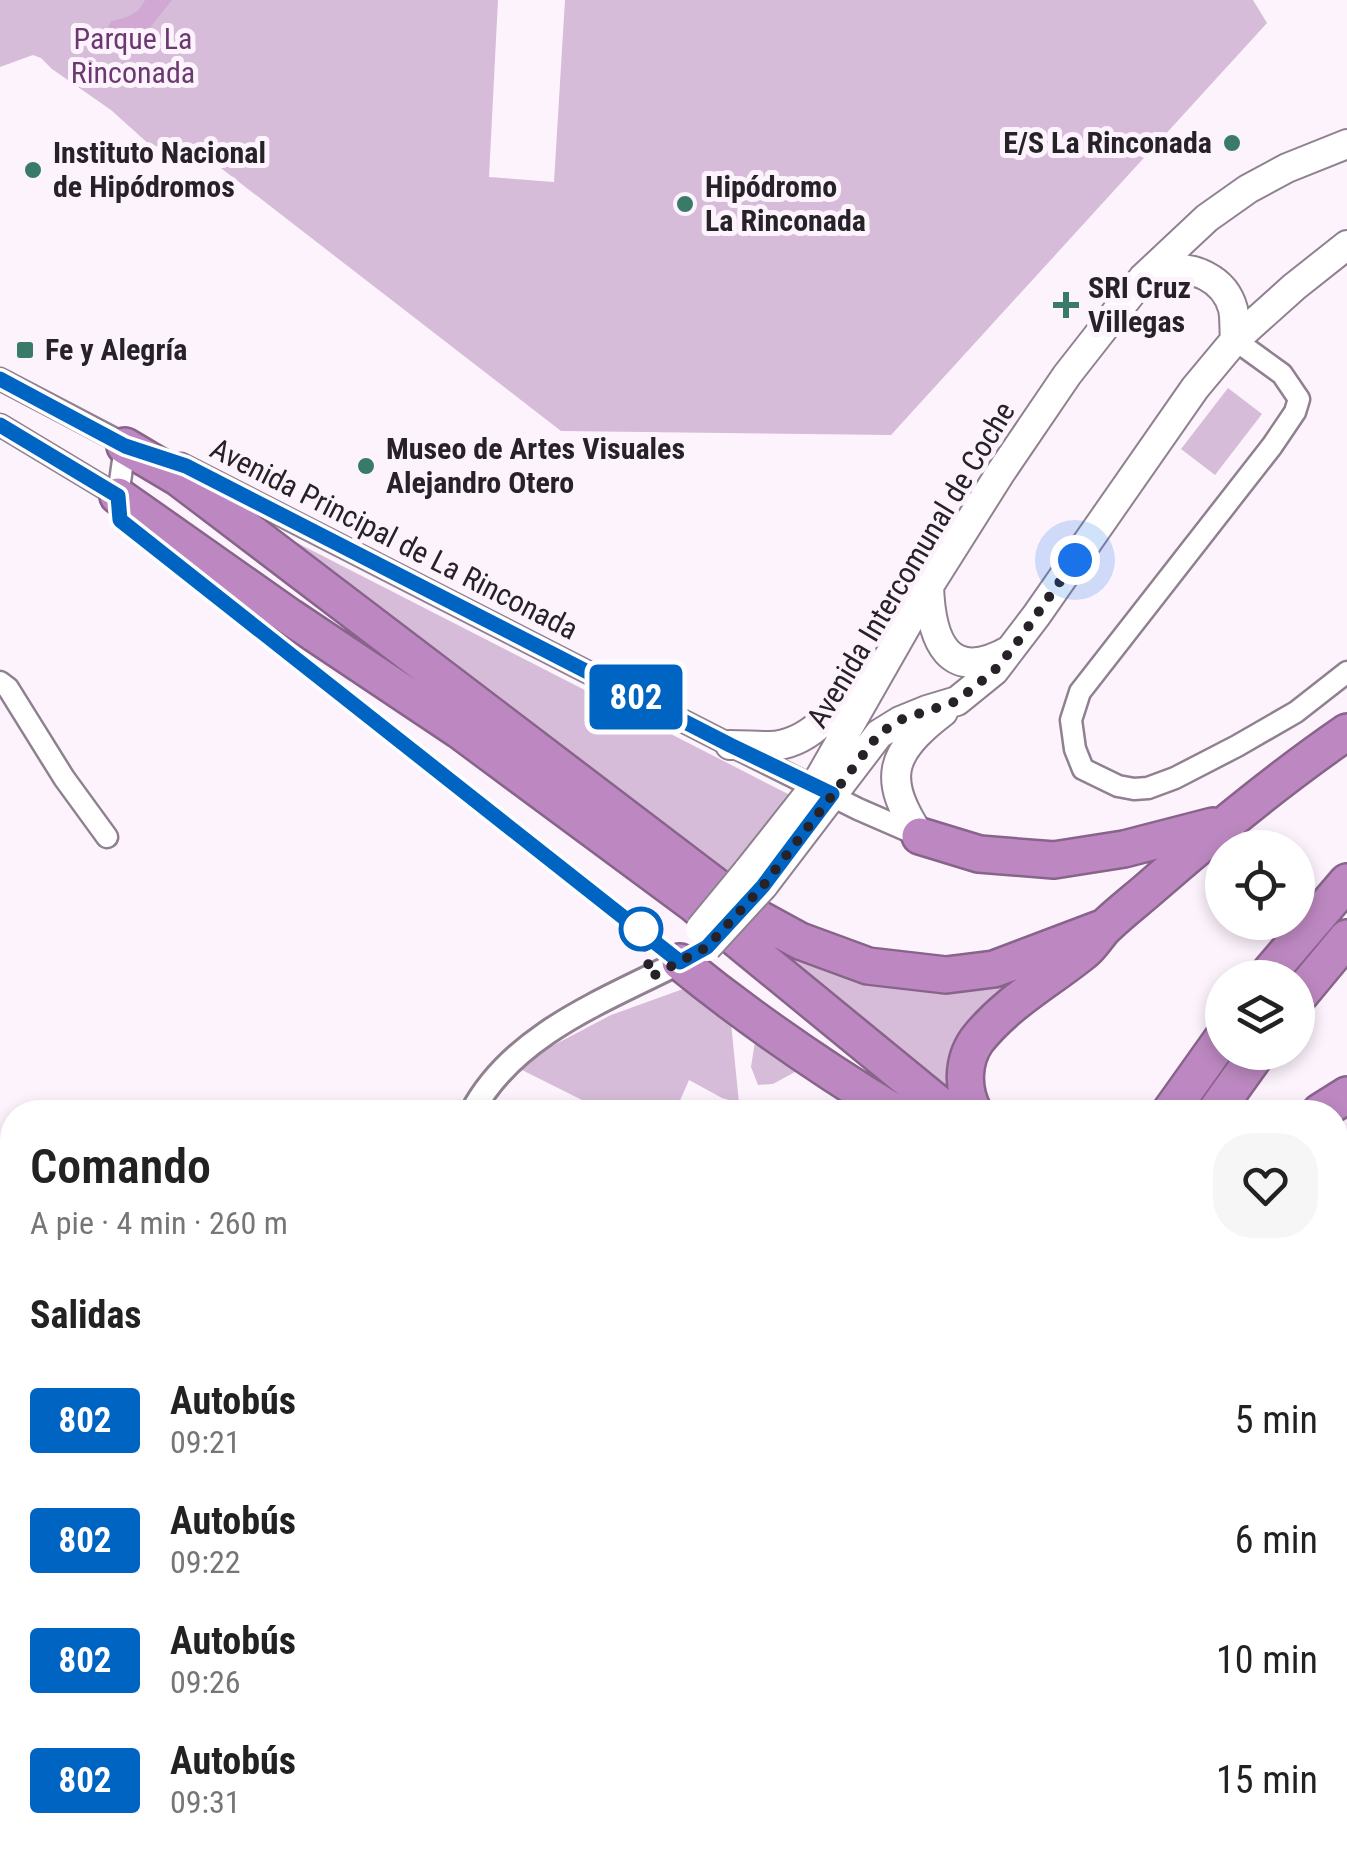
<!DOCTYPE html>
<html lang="es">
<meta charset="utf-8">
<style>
body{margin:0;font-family:"Roboto Condensed",sans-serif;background:#f6f6f6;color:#222;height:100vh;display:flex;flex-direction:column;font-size:38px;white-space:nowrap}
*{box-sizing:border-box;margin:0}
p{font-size:32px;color:#767676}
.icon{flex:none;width:55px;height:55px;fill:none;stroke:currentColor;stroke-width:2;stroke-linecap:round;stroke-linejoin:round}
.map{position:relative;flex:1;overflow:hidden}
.panel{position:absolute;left:0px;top:1100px;width:1348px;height:762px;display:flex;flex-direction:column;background:#fff;border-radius:40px 40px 0 0;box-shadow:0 5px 15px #0003}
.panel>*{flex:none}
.badge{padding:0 20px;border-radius:8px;font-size:35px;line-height:65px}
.controls{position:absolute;left:1205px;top:830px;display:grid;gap:20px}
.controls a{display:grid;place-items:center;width:110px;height:110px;border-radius:50%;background:#fff;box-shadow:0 5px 15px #0003;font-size:50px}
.you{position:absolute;width:50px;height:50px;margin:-25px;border:8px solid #fff;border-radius:50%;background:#1a73e8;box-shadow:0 0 0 15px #1a73e833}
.map>.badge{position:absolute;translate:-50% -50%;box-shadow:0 0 0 5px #fff}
h2{padding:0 30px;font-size:38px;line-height:90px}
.round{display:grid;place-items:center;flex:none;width:105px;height:105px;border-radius:40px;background:#f6f6f6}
.head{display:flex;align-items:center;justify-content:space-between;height:170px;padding:0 30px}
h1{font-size:48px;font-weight:600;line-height:75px}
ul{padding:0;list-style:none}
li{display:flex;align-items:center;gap:30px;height:120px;padding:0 30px}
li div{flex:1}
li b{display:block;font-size:38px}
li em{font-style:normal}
li .badge{min-width:110px;font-weight:700;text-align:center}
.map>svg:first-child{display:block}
.green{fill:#d6bcd8}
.water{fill:#d1a7d4}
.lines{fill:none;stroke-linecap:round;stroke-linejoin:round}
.minor-casing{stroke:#908191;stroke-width:25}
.tertiary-casing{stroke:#908191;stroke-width:28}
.secondary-casing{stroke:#908191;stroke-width:32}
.motorway-casing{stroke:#88648b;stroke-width:40}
.minor{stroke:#fff;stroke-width:20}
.tertiary{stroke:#fff;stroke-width:22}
.secondary{stroke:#fff;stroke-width:28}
.motorway{stroke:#bd88c1;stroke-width:35}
.rail{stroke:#877f87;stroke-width:5;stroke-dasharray:18 18;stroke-linecap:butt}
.secondary-bridge-casing{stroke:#908191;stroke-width:32;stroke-linecap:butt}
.secondary-bridge{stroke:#fff;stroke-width:28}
.line-casing{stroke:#fff;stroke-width:22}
.line{stroke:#0064c3;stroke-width:15}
.walk{stroke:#272128;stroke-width:10;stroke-dasharray:0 18}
.poi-dot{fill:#397a69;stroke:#fdf3fd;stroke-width:4}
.stop-dot{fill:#fff;stroke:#0064c3;stroke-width:5}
.labels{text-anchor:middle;stroke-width:10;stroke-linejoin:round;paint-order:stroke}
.park-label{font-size:30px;fill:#6b3870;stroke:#fdf3fd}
.poi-label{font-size:30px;font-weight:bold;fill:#272128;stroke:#fdf3fd;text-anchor:start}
.street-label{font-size:30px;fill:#272128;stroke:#fdf3fd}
</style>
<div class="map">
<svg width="1347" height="1861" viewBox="0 0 1347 1861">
<rect width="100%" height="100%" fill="#fdf3fd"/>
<!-- green -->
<path class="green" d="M0,0H498L489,177L554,182L565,0H1253L1267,23L891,435L561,431L195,148L151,146L111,110L52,69L41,58L33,55L0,67Z
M1228,388L1262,414L1215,475L1181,449Z
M272,530L792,796L731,876Z
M745,929L860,979L1071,950L1000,1004L964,1112Z
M683,989L731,1023L739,1103L722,1098L689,1080L675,1112H606L514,1066L611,1015Z
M756,1035L804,1067L773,1084L758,1085L751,1067Z"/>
<!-- water -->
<path class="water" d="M145,0H172L145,34L124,31L112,34L108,27L111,21C126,18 138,15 145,0Z"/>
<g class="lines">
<defs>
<path id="minor" d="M1235,340L1282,374L1299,399L1295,412L1272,446L1080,692L1071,720L1075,749L1083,769L1118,786L1134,789L1148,788L1175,778L1237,746L1296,712L1347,672
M0,379L134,449
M0,425L118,496L125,446
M181,464L730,745L858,809L920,836
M0,682L8,688L64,778L107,837"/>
<path id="tertiary" d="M472,1112C513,1034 606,1000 680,962
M0,1748L12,1749"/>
<path id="secondary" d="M1142,284C1149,280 1156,275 1163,272C1192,263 1225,279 1233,309C1235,318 1234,330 1235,340
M929,586C931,641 948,685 1010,650
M730,745C743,745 757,746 770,746C816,744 841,700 867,668
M920,836C882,779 889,753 943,712
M747,872L815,786L929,586L1001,472L1067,375L1143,278L1207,218L1248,189L1287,168L1347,144
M763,886L879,734L900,721L927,710L957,701L994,671L1036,616L1195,388L1235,340L1294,287L1347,245"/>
<path id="motorway" d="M125,446L179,478L756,917L800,941L868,966L946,975L994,969L1105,927
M118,496L290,617L459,730L694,904L948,1112
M920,836L979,854L1054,860L1124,849L1213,826
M680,962C750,1019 817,1065 894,1112
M1265,978L1347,882
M1298,997L1347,938
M974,1112C962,1090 962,1061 977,1040C1006,1003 1047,981 1083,952C1091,946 1096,937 1103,929C1117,915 1134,902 1149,889C1213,833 1277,780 1347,732
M1170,1112L1222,1039
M1215,1112L1258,1052
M1320,1112L1347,1095
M382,1861L404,1850
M469,1861L486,1850"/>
</defs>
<!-- minor casing -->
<use href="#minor" class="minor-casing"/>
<!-- tertiary casing -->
<use href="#tertiary" class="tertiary-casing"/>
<!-- secondary casing -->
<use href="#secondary" class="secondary-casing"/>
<!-- motorway casing -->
<use href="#motorway" class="motorway-casing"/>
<!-- minor -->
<use href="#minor" class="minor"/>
<!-- tertiary -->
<use href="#tertiary" class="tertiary"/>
<!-- secondary -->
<use href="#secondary" class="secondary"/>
<!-- motorway -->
<use href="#motorway" class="motorway"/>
<!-- rail -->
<path class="rail" d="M72,1850L73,1861"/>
<defs>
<path id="secondary-bridge" d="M700,929L747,872
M707,947L763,886"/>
</defs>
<!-- secondary-bridge casing -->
<use href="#secondary-bridge" class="secondary-bridge-casing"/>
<!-- secondary-bridge -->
<use href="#secondary-bridge" class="secondary-bridge"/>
</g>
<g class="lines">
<defs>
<path id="line" d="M0,379L125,446L186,466L730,745L832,794L763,886L707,947L680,962L120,520L118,496L0,425"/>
</defs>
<!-- line casing -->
<use href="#line" class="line-casing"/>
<!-- line -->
<use href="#line" class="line"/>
<!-- walk -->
<path class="walk" d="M641,929L651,977L707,947L763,886L879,734L900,720L957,701L994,671L1014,647L1075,560"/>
</g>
<!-- markers -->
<g class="poi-dot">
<circle cx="1232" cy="143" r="10"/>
<circle cx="33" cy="170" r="10"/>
<circle cx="685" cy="204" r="10"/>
<path d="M1061 290h10v10h10v10h-10v10h-10v-10h-10v-10h10z"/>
<rect x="15" y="340" width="20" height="20" rx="5"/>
<circle cx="366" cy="466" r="10"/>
</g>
<circle class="stop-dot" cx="641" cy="929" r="20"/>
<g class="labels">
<!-- park labels -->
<g class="park-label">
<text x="133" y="49">Parque La<tspan x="133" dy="34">Rinconada</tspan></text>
</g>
<!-- poi labels -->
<g class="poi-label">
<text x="1212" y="153" text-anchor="end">E/S La Rinconada</text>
<text x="53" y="163">Instituto Nacional<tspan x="53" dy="34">de Hipódromos</tspan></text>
<text x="705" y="197">Hipódromo<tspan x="705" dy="34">La Rinconada</tspan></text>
<text x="1088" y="298">SRI Cruz<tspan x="1088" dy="34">Villegas</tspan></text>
<text x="45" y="360">Fe y Alegría</text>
<text x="386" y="459">Museo de Artes Visuales<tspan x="386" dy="34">Alejandro Otero</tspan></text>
</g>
<!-- street labels -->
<g class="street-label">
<text transform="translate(394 539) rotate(27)" y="10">Avenida Principal de La Rinconada</text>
<text transform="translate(911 565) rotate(-59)" y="10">Avenida Intercomunal de Coche</text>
</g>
</g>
</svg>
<div class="controls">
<a><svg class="icon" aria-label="locate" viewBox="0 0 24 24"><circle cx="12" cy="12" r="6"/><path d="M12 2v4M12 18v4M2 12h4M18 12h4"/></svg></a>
<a><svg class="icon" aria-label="layers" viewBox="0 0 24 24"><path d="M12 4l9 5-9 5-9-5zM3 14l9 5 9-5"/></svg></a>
</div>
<div class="you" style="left:1075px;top:560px"></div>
<b class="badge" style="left:636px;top:697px;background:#0064c3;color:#fff">802</b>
<section class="panel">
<div class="head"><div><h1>Comando</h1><p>A pie · 4 min · 260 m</p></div><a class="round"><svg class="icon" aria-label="heart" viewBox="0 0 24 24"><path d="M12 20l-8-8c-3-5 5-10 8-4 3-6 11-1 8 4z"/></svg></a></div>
<h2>Salidas</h2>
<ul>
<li><span class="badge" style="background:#0064c3;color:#fff">802</span><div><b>Autobús</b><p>09:21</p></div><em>5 min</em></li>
<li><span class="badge" style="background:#0064c3;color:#fff">802</span><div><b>Autobús</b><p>09:22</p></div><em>6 min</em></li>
<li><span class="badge" style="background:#0064c3;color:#fff">802</span><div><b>Autobús</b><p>09:26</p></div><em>10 min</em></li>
<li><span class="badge" style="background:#0064c3;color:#fff">802</span><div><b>Autobús</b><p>09:31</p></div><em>15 min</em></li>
</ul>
</section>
</div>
